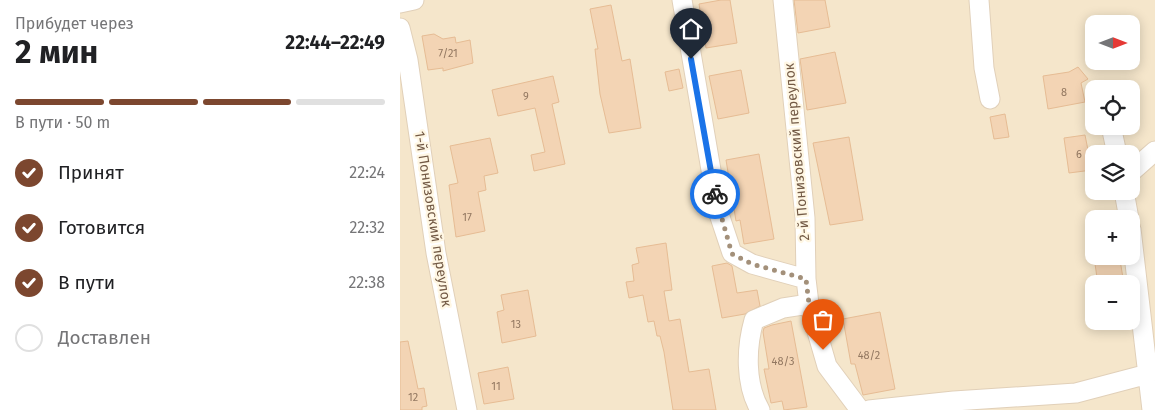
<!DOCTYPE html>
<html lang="ru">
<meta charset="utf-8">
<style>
body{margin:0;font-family:"Fira Sans",sans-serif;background:#f2f2f2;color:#202124;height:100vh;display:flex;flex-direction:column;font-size:19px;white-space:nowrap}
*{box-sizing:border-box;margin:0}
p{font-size:16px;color:#757577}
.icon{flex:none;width:28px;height:28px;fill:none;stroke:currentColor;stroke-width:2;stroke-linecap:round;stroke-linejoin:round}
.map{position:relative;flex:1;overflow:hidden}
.drawer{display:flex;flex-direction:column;background:#fff;width:400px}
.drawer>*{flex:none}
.needle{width:32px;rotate:90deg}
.buttons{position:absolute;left:685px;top:15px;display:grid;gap:10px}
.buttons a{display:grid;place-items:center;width:55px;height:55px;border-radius:10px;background:#fff;box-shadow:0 2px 12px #0003;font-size:25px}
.pin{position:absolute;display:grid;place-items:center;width:42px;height:42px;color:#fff;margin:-51px -21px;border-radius:50% 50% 50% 0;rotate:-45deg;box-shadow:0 0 5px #0007}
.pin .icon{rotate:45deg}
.courier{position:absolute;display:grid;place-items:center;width:50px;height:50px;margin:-25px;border:4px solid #1a73e8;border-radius:50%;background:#fff;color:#222;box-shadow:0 1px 6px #0007}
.overview em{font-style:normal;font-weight:700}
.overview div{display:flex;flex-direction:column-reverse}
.overview{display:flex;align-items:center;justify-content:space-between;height:85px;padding:0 15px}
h1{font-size:32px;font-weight:700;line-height:38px}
.bar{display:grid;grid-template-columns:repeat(4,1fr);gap:8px 5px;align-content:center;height:60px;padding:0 15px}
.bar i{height:6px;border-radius:4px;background:#e0e0e0}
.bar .on{background:#7c472f}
.bar p{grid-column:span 4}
ol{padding:0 15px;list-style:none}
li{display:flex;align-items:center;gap:15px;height:55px}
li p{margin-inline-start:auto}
li .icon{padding:5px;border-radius:50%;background:#7c472f;color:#fff;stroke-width:4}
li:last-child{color:#757577}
li i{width:28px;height:28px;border:2px solid #e0e0e0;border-radius:50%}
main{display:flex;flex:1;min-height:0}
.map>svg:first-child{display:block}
</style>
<main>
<section class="drawer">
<div class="overview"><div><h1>2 мин</h1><p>Прибудет через</p></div><em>22:44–22:49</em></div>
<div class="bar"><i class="on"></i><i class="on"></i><i class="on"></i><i></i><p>В пути · 50 m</p></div>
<ol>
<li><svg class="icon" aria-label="check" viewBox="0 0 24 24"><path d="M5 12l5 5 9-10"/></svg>Принят<p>22:24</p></li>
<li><svg class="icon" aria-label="check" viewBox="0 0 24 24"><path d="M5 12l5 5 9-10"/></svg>Готовится<p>22:32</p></li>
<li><svg class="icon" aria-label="check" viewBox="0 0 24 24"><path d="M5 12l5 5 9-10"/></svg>В пути<p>22:38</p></li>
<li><i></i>Доставлен</li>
</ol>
</section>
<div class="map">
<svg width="755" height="410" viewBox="0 0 755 410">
<rect width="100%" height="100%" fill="#fdf4dd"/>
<path fill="#f5e6cb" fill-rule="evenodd" d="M0,0H755V410H0ZM694,24H731V61H694ZM694,89H731V126H694ZM694,154H731V191H694ZM694,219H731V256H694ZM694,284H731V321H694Z"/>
<path fill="#f3d4b4" stroke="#e6bc94" d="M321,0H330L337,43L306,48L299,4Z
M394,0H425L430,27L398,33Z
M211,5L222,61L230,59L241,128L209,133L200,94L195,49H198L190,9Z
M34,34L43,39L55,37L56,43L70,40L73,63L43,71V68L28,70L22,36Z
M435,52L446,103L407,110L400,59Z
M678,67L688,79L681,83L685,102L648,109L643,76L669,72Z
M279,69L283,88L269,91L265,72Z
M341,70L349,113L318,119L309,76Z
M153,76L159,102L152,104L165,164L134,171L131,155L145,152L135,108L98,116L92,90Z
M605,114L609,137L594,139L590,117Z
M685,135L692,170L669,173L664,138Z
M449,137L463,220L430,225L413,143Z
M90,138L98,173L84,176L86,190L78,192L85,231L56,237L49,185L58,183L50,146Z
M359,154L374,239L344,244L340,220L336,221L326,160Z
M266,243L272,290L264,291L269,321L280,319L289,372L309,369L316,410H273L264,352L260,336H257L254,321L248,322L243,295L229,298L226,282L234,281L232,265L239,263L236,248Z
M720,260L724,284H698L695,264Z
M327,263L332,266L337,293L357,290L360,306L345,314L322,318L312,266Z
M128,290L136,336L102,343L97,312L104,310L101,295Z
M480,312L495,389L463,395L455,364H451L443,319Z
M391,321L407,407L384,410L382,401L371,403L364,369H369L363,332L364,328L372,325Z
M8,341L18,389L24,388L27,406L22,407V410H0V342Z
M108,367L114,399L84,404L78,373Z"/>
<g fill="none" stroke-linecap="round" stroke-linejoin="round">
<defs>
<path id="minor" d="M282,0L318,211L332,253L352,264L406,279
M383,0L405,218L406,279L409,304L427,366L460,410
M579,0L584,68L590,99
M0,3L14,0
M0,28L8,60L36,253L67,410
M711,126L717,154
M731,172L755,151
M724,191L729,219
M731,229L752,410
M360,410C345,384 346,348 354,320L383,308L409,304
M469,410L554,401L676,393L748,374"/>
</defs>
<use href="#minor" stroke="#e1d0b9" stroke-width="21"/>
<use href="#minor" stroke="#fff" stroke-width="19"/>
</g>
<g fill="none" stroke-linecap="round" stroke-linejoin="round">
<path stroke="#a3907a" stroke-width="5" stroke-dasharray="0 9" d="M315,194L332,254L352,264L406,279L409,304L423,350"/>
<path stroke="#1a73e8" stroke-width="6" d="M291,59L315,194"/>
</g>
<g text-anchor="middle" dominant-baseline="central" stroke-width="4.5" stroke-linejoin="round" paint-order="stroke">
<g font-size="11" fill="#937861">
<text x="48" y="53">7/21</text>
<text x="664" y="92">8</text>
<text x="126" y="96">9</text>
<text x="679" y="154">6</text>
<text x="67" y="217">17</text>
<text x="116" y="324">13</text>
<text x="469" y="355">48/2</text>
<text x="383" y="361">48/3</text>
<text x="96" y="386">11</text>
<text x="13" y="397">12</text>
</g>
<g font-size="14" fill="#735a45" stroke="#fff7e4">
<text transform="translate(397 152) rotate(-95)">2-й Понизовский переулок</text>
<text transform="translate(33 219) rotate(81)">1-й Понизовский переулок</text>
</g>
</g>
</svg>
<div class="buttons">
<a><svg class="needle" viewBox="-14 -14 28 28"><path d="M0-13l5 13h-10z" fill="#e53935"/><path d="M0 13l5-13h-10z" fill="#757577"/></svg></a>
<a><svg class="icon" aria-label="locate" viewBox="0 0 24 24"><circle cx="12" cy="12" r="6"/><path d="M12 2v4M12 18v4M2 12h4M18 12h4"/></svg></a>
<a><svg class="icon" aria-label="layers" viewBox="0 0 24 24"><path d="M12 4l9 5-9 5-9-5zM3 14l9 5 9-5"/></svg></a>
<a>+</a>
<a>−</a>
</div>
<div class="pin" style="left:423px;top:350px;background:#ea580c"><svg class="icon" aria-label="bag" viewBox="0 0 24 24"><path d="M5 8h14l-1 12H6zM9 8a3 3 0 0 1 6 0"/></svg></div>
<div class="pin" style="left:291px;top:59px;background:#1f2937"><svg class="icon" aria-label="home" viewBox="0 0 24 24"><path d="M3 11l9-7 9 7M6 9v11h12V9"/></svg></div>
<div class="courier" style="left:315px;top:194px"><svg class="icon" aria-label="bike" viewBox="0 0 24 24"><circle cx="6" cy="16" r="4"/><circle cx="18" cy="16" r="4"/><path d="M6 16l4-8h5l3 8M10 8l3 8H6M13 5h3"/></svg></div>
</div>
</main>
